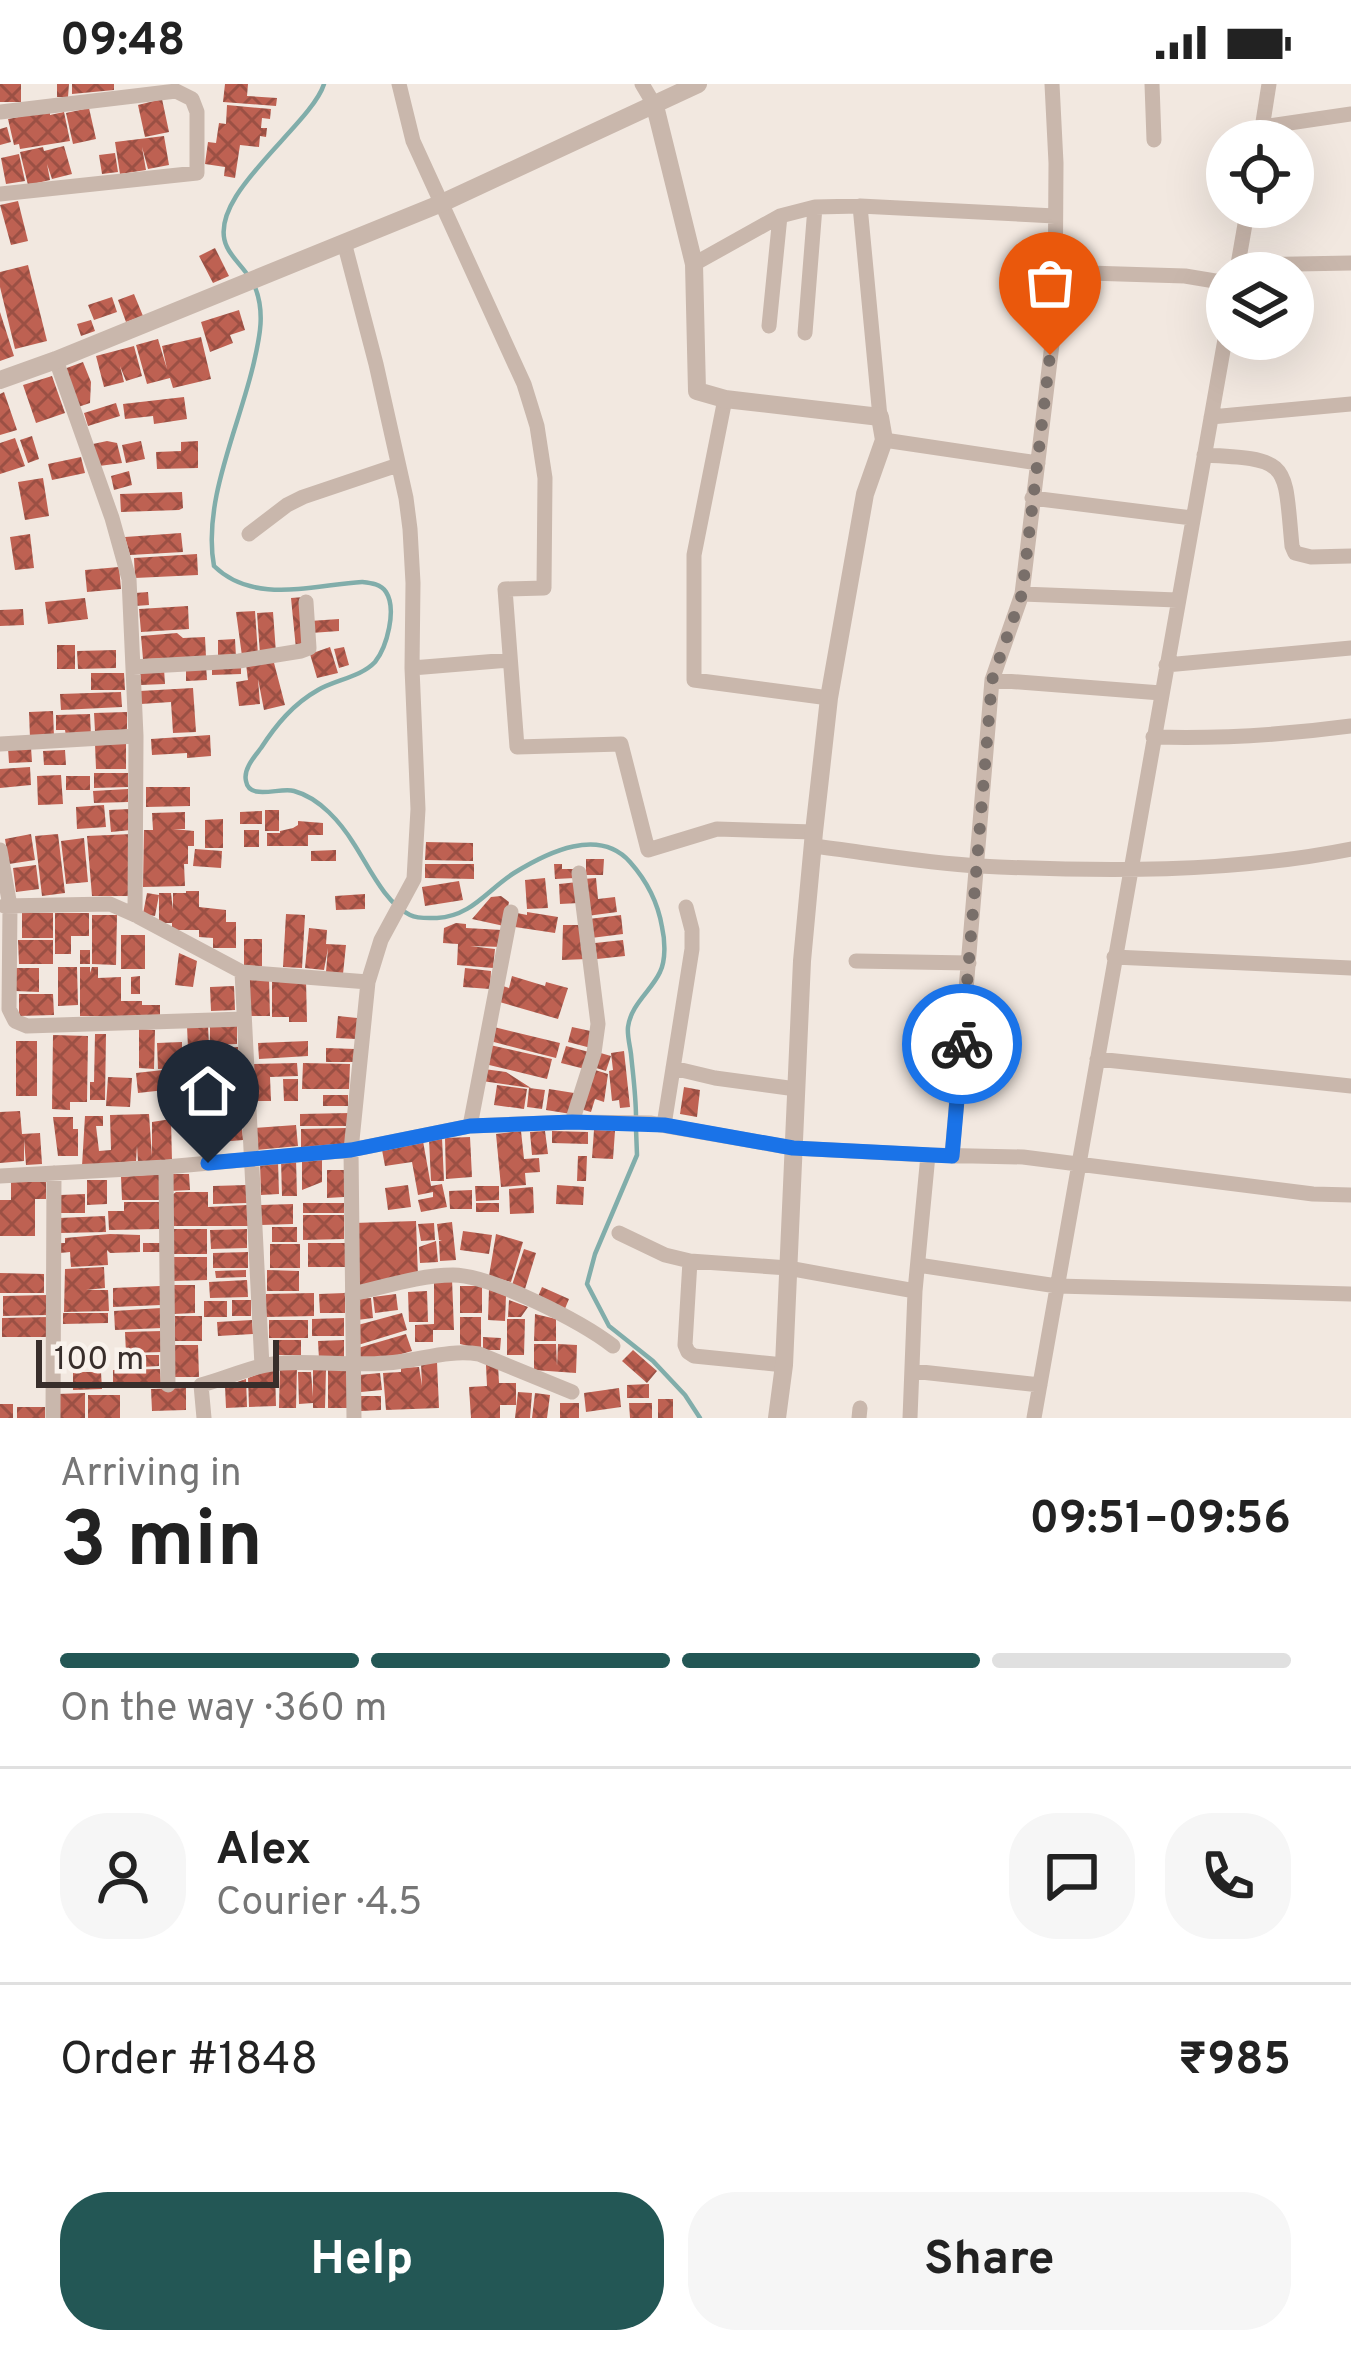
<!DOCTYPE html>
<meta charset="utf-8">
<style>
body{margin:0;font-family:Overpass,sans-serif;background:#f6f6f6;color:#222;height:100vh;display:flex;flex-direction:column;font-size:45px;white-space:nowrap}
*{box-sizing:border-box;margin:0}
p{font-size:39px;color:#767676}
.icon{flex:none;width:66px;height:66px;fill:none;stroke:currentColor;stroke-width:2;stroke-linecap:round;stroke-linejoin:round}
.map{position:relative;height:1334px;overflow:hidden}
.details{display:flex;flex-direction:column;background:#fff;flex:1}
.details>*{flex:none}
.controls{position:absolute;left:1206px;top:36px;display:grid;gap:24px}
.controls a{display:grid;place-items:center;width:108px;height:108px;border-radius:50%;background:#fff;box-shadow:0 12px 48px #0002;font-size:60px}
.scale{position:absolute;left:36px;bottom:30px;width:243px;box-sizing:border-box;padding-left:12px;border:6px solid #382e2b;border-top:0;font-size:33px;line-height:42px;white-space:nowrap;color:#382e2b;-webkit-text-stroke:9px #f9f2ec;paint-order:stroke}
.pin{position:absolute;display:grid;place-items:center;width:102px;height:102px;color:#fff;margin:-123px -51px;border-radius:50% 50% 50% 0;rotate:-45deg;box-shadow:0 0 12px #0007}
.pin .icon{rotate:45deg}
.courier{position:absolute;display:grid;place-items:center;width:120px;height:120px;margin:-60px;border:9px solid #1a73e8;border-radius:50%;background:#fff;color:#222;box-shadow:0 3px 15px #0007}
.head em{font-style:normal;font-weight:700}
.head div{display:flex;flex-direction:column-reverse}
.head{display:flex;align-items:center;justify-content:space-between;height:204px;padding:0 60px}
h1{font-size:78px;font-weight:700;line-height:90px}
.bar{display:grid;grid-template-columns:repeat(4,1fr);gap:18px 12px;align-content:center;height:144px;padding:0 60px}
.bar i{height:15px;border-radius:9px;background:#e0e0e0}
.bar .selected{background:#235755}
.bar p{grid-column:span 4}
.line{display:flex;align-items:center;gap:30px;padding:0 60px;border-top:3px solid #e0e0e0}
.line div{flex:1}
.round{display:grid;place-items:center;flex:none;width:126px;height:126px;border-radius:48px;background:#f6f6f6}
.action{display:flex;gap:24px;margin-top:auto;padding:24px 60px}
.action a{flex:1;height:138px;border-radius:48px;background:#235755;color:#fff;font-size:48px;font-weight:700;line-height:138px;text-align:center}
.action a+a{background:#f6f6f6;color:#222}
.status{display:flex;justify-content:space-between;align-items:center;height:84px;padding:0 60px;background:#fff;direction:ltr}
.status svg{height:33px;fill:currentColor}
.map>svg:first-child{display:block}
</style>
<div class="status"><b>09:48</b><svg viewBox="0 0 49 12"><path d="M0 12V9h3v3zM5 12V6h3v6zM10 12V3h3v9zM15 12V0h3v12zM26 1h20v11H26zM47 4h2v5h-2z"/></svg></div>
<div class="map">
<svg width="1351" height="1334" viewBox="0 0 1351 1334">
<defs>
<pattern id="building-cross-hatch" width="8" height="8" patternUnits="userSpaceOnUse" patternTransform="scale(3)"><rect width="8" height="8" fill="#be6152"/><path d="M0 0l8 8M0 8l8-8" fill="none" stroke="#9b5044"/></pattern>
</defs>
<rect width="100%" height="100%" fill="#f2e8e0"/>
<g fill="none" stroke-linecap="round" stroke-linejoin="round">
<path stroke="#81adaa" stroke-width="4.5" d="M249,193C243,183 232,174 227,163C203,114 311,42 324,0
M255,203C265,228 260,252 254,278C240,341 202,417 214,482C254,521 313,501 362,498C371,499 381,500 386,508C397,525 387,563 375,578C361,593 335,596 318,606C293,620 276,641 261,664C255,672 243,685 246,697C249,717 280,703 294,707C320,714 341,739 354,760C369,783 385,819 410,831C418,835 428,834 437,834C472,832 487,806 514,789C548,768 599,743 630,778C646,796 658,819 662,843C665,856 666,876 660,888C652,906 631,920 628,943C627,951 630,962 631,970C633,991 636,1012 636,1034
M636,1045L637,1071L595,1170L587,1200L609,1242L653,1277L685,1311L700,1334"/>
</g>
<path fill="url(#building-cross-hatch)" d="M0,0H21V18H0Z
M57,0H69L68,13H57Z
M72,0H114V6L72,10Z
M225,0H248L247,12L277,14L276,22L223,18Z
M162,15L169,48L145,53L138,21Z
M227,21L271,25L270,35L262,34L261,44H267L266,53L260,52L259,63L240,61L235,94L224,92L225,83L205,80L208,58L216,59L219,39L226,40Z
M89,24L96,55L73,60L66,29Z
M50,27V31L64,28L70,57L20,65L19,60L14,61L8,35Z
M7,43L11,58L0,61V45Z
M164,52L169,81L148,85L142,63L146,86L120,90L115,58Z
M64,62L72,90L52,95L47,80L50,96L28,101L20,68L43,63L44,67Z
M115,69L118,88L102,90L99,71Z
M19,70L25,97L6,100L1,74Z
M18,117L28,157L11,161L0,121Z
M215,164L229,192L213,199L199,172Z
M28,181L47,257L15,265L0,203V188Z
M134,210L143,232L126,238L118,216Z
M112,213L117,228L94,236L88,221Z
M239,226L245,246L230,251L233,259L210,268L201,238Z
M0,228L14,272L0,277Z
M91,236L95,247L81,252L77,240Z
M201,253L211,295L173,304L170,294L147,300L136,261L158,255L167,285L162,262Z
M134,262L142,292L126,297L120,282L124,298L104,303L96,272Z
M83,278L91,298L90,319L78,323L64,285Z
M52,292L65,329L36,339L23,301Z
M4,308L17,346L0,351V310Z
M184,313L187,335L154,340L153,332L125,335L123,320Z
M116,319L120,332L88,342L84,329Z
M32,352L39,375L28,379L20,356Z
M15,354L25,382L0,390V359Z
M107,357L117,359L122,379L99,382L93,360Z
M141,357L145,375L126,379L122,361Z
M198,357V384L157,385L156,368L181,367V358Z
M81,373L85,389L52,396L48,380Z
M129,387L132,401L114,406L111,392Z
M43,394L49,432L25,436L18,398Z
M182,408L183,424L179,426L121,428L120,410Z
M181,449L183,468L130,471L125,453Z
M30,450L34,484L15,486L10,453Z
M197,470L198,491L135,494L134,474Z
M119,483L121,505L87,508L85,486Z
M148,508L149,521L135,522V509Z
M304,513L305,565H296L291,514Z
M85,514L88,535L48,540L45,518Z
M188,522L189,545L141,548L139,525Z
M23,525L24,541L0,542V526Z
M255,527L258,571L242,572L236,528Z
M273,528L276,569L260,570L257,529Z
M339,535V547L311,549L310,537Z
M177,549L183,554L205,553L206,573L143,575L141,552Z
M235,555L236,573L218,574V556Z
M57,561H75V585H57Z
M330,563L338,589L317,594L310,570Z
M344,563L349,581L339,584L334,565Z
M116,566V584L78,585L77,567Z
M273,575L285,621L264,626L258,595L260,620L239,622L236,598L248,596L246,580Z
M241,580V590L212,591V582Z
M206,581L207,596L186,597V582Z
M164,585L165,600L141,601L140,587Z
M91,589H124L125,606H91Z
M193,604L196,648L173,649L171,618L141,620L140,607Z
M121,608L122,623L61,626L60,610Z
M53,627L54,653L30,654L29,628Z
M127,628V646L95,647L94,629Z
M90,630L91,652H66L65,646H56V631Z
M210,651L211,672L187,674V669L152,671L151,655Z
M95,660H126V685H96Z
M31,663L32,678L9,679L8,664Z
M65,666L66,681H44L43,667Z
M30,683L31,701L0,704V685Z
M94,689H128V703L94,704Z
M61,691L63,720L38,721L37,692Z
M66,692H90V706H66Z
M146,703H190V722L146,723Z
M128,705V718L94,719L93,707Z
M104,721L106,743L77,745L76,723Z
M130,725L131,746L111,748L109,726Z
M265,726H279V747H265Z
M262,727V740H240V728Z
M185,728V745H173L194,747V762H188V780H184L185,802L143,803L144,746H153L152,729Z
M223,735V764H205V736Z
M298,737L323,739V751H308V762H267V749H280V747L293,744L298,741Z
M244,746H259V763H244Z
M31,750L35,776L9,780L5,755Z
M58,750L65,809L42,812L35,752Z
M132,750L128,812H92L87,752Z
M84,754L88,798L66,800L61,757Z
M426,758L473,759V777L425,776Z
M195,765L222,767L221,784L193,782Z
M336,766V777H311V767Z
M586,775H604L603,791H586Z
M425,780H474V795L425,794Z
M554,780H562V785H575V794L555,795Z
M36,781L39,805L16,808L13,784Z
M545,794L548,824L527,825L525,796Z
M596,794L598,815L615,813L617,828L587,832L583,795Z
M459,797L463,816L425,822L422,803Z
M578,798L579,819L560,820L559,800Z
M186,807H199V823L226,826V838H236V864H213V854L199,853V846H172V839H159V809H171L173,826V809H186Z
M147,809L159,811L155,832L143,830Z
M365,810V825L336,826L335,812Z
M501,812L509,818L504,842L472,835L491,813Z
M527,828L558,833L555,849L515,843L517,829L527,831Z
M22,829H53V854H22Z
M55,829H89V852H71V870H55Z
M286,830L305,831L302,884L283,883Z
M92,831H117L116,881L92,880Z
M621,831L623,850L591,854L589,835Z
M456,839L466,840V844L502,846V863L470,862L495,865L493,884L457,881L458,860L443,859L444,844Z
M563,841H583L587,875L562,876Z
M309,844L327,846L326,860L346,861L343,890L326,888L328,864L324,886L305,884Z
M121,851H145V885H121Z
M244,855H262V882H244Z
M18,856H53V880H19Z
M623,856L625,872L597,875L595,859Z
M80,866H90V880H80Z
M179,869L197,877L193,903L175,901Z
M58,883H77L78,921L58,922Z
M80,883H90V889L92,883H98V894L121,893V917H142V921H160V932H80Z
M16,884H39V908L15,907Z
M465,884L491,887L490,905L463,903Z
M140,892V910H131V893Z
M512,892L545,902L546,898L568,904L558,935L496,917L500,901L509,904Z
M269,894L270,932H250L249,895Z
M272,896H306L307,938H289V933H272Z
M234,902L235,926L211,927L210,903Z
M19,910H53L54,931L19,932Z
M338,932L357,934L356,955L336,954Z
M237,940V960L210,961V941Z
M208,941L209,964H188L187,942Z
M494,943L560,959L556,974L490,957Z
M572,943L595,948L591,964L568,958Z
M139,945L155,946L154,985L139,984Z
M95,950H106L105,1016H90V998H94Z
M53,951L88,952L87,1018H70V1026L52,1025Z
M16,957H37V1012H16Z
M308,957V972L259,975L258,959Z
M182,958V980H199V1008H184V984L158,985L157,959Z
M490,961L552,975L547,995L485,980Z
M566,962L589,968L585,985L561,979Z
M238,963L240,991L210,993L207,965Z
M326,964L355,965L354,978H326Z
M624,967L630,1023L620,1024L619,1016L612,1017L609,987L613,986L611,969Z
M597,968L611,972L606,987L593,983Z
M297,979L298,992L270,993L271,1017H253L252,980Z
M303,979L350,980L349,1005H302Z
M172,985L174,1005L138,1009L136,989Z
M484,985L506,988L531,1004L482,997Z
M592,985L608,990L604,1018L595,1015L591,1028L580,1025Z
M108,993L132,994L130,1023L106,1022Z
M239,994L240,1014L209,1015L208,995Z
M283,995H298V1017H284Z
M497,1001L527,1005L524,1025L494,1021Z
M684,1003L700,1006L697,1033L680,1030Z
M529,1004L545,1006L542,1025L527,1023Z
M549,1005L574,1009L571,1030L546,1026Z
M323,1011H348V1022H323Z
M240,1021L243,1056L208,1059L205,1023Z
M20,1027L22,1050L40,1049L42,1080L26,1081L24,1055V1077L0,1079V1028Z
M350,1029V1042H300V1030Z
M149,1030L152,1073V1038L171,1035L172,1078H138L137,1062L136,1077L82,1082L85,1032H103V1042H96L99,1067L111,1066L110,1031Z
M53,1033H73V1045H78V1072H58Z
M296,1041L298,1062L256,1066L254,1044Z
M346,1044V1062L301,1063V1045Z
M594,1046L615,1047L613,1075L592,1074Z
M521,1047L524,1075L539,1074L540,1088L525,1089L526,1101L501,1103L496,1050Z
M545,1047L548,1070L532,1071L530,1048Z
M552,1047L588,1048V1060L552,1059Z
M470,1053L472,1093L446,1095L445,1054Z
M442,1054L444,1097H431L429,1055Z
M423,1057L431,1102L442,1100L447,1123L421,1128L418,1116L433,1113V1108L418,1111L412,1078L385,1082L382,1066Z
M322,1072V1098L302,1106V1076Z
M578,1072H587L586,1097H577Z
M296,1075L297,1112H282L281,1076Z
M278,1077L279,1110L261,1111L260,1078Z
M327,1086H344V1113L327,1114Z
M160,1090V1116H122L121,1093Z
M169,1090H189L190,1106L169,1107Z
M11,1095H46V1115H35V1152H0V1116H11Z
M87,1096H107V1120L87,1121Z
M247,1101V1119L213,1120V1102Z
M408,1101L411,1123L388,1126L385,1104Z
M557,1101L584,1103L583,1121L556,1120Z
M475,1102H499V1116L476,1117Z
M533,1103L534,1129L510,1130L509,1105Z
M472,1106V1125H450L449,1107Z
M176,1108H208V1123L247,1121L248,1142H172L171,1112Z
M85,1110V1129H61L60,1111Z
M124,1118H159V1145L109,1146L108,1127H124Z
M303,1119H344V1129H303Z
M476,1119H499V1128H476Z
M293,1120V1140L261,1141V1121Z
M303,1131H344V1155L303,1156Z
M105,1132L106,1148L60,1149L59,1134Z
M416,1137L418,1193L355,1203L354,1139Z
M452,1138L456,1176L440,1177L439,1157L442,1156H439L437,1140Z
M434,1139L435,1156L421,1157L418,1140Z
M272,1143H297V1158H272Z
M172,1145H207V1170H173Z
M247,1145V1164L211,1165L210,1146Z
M463,1147L492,1151L489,1170L460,1166Z
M110,1150L140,1151V1168L110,1169L107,1166L108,1181L71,1183L70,1168L60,1169L59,1159H65V1154Z
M496,1150L523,1158L511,1198L489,1192Z
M436,1157L438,1178L420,1179L419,1163Z
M143,1159H161V1168H143Z
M308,1159H346V1183H308Z
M270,1160H300V1184H270Z
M524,1165L536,1169L525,1205L512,1201Z
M248,1168V1184H213V1169Z
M173,1173H207V1196L173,1197Z
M104,1183L105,1204L86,1206H108L109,1227L64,1228L65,1185Z
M246,1186V1193L216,1194L215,1187Z
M267,1186L299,1187V1207H267Z
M0,1189L44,1190V1209H0Z
M452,1195L454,1246H433V1258H415V1241L434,1240V1199Z
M247,1196L248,1213L210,1214L209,1198Z
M172,1201H195V1229L173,1230Z
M160,1202L161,1221L113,1223V1204Z
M460,1202H482V1229H460Z
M542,1203L569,1215L564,1227L537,1215Z
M489,1205L506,1212L505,1237L488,1236Z
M427,1207L428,1238H409L408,1208Z
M314,1209V1232L266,1233V1210Z
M345,1209V1229H320L319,1210Z
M396,1210L398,1226L375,1229L373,1213Z
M48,1211V1231L3,1232V1212Z
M371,1214L373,1234L357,1236L355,1215Z
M232,1216H251V1232H232Z
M509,1216L528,1223L521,1233H508Z
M204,1217H227V1233H204Z
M161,1224L162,1244L115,1246L114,1227Z
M63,1229H108V1239L63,1240Z
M402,1229L407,1246L358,1261V1241Z
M535,1230L556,1235V1257H534Z
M175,1232H202V1257H175Z
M49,1233V1253H2V1234Z
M460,1233H481V1265L460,1260Z
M344,1234V1252H312V1235Z
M507,1235H525L524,1271H507Z
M252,1236L253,1250L218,1252L217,1238Z
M269,1236H308V1254H269Z
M162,1247L163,1268L126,1269L125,1248Z
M406,1250L412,1267L377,1277L361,1276L358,1264Z
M483,1253L501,1254L500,1266H483Z
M277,1256H301V1271H277Z
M344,1256V1275H319L318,1257Z
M534,1260H556L557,1282L558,1260L577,1261L576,1289L534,1286Z
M172,1261H198L199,1293H172Z
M633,1266L657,1287L647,1299L622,1277Z
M141,1271H159V1282L141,1283Z
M437,1278L439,1324L386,1326L383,1289L401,1288V1284L419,1283L422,1302L421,1279Z
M486,1281H498L499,1299H516V1321H500V1334H471L469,1303L487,1302Z
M280,1282H297L296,1324H279Z
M275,1284L276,1322L249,1323L248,1294Z
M160,1285L161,1302L113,1303V1286Z
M313,1285H326L325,1324H313V1319L299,1320L298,1288H311L313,1313Z
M328,1285H347V1324H328Z
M73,1288H101L102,1305L73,1306Z
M380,1289L382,1306L361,1308L359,1291Z
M246,1295L247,1323L226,1324L225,1302Z
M649,1300V1314H627V1301Z
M186,1304V1326L152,1327L151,1305Z
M619,1304L621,1323L586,1328L584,1309Z
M518,1308L532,1309L530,1334H515Z
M85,1309V1334H58L57,1310Z
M535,1309L550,1311L547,1334H532Z
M88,1311H120V1334H88Z
M361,1312H381V1326L361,1327Z
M658,1315H673V1334H658Z
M560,1319H579V1334H560Z
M629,1319H652V1334H630Z
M0,1320H13V1334H0Z
M17,1323H45V1334H17Z"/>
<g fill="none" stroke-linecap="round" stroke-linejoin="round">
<path stroke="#c9b7ac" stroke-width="15" d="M399,0L413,57L524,300L537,342L545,394L544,504L505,505L517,663L621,660L648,766L717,745L814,748
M642,0L655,22
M1152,0L1154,56
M0,28L176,7L192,15L197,28V89L0,110
M1262,43L1351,30
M1260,57L1269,0
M860,122L880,333
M344,158L376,280L406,414L410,445L413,499L412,584L418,725L414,795L381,856L368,898L351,1066L354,1334
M694,180L780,132L815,123L860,122L1055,132
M1238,181L1351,179
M1237,186L1248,123
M1056,188L1185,192L1227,199
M769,242L780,132
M805,249L815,123
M56,276L112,434L129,495L136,652L135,831
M725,315L694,471V596L829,614
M1211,333L1351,320
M884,356L1038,379
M1204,371C1292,375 1284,379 1292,462L1295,469L1311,473L1351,472
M1032,414L1192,434
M249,450L287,421L303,413L398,381
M1022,510L1177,516
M1166,581L1351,564
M133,583L239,577L301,567L309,564L306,518
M412,584L510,576
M992,596L1161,609
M1153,653C1220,655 1284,651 1351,642
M0,660L136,652
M814,762C869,769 925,779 980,782C1102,788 1231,789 1351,765
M0,766L10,822L9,925L15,937L27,942L244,935
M4,822L110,820L135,831L242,888L368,898
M1114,873L1351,884
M856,877L969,879
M242,888L262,1282
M1097,975L1351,1002
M673,984L715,994L796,1005
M572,1038L594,969L598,940L579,789
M664,1041L692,865V846L686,823
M470,1042L511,828
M952,1072L992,596L1022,510L1055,235L1056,79L1052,0
M166,1083L351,1066L470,1042L572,1038L650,1039L793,1064L928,1071L1023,1073L1313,1110L1351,1111
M0,1092L166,1083L168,1301
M619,1149L665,1171L690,1177L788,1184L915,1207
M690,1177L685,1261L688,1268L694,1272L784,1281
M918,1181L1057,1202L1351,1210
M352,1210C384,1203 419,1191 453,1191C491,1191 582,1238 613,1262
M912,1287L1040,1301
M53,1334L54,1089
M204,1334L201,1301C228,1294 255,1280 283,1279C317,1277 352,1282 386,1279C419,1277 447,1265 479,1270L572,1308
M859,1334L860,1324
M910,1334L915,1207L928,1071
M1034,1334L1227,244"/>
<path stroke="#c9b7ac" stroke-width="18" d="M655,22L694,180L697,307L725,315L880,333L884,356L865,410L829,614L814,748L802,877L784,1281L777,1334
M0,296L56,276L442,119L698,0"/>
</g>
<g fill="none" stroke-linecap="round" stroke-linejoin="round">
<path stroke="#796f6a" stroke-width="12" stroke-dasharray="0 21.6" d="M962,960L992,596L1022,510L1050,271"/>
<path stroke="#1a73e8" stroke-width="15" d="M208,1079L351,1066L470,1042L572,1038L664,1041L793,1064L952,1072L962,960"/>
</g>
</svg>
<div class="controls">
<a><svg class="icon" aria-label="locate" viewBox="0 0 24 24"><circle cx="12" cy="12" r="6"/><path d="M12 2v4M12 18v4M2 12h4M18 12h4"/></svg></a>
<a><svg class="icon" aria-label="layers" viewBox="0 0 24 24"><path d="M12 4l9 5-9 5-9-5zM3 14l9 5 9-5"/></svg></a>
</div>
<div class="scale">100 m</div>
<div class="pin" style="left:1050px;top:271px;background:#ea580c"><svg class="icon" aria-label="bag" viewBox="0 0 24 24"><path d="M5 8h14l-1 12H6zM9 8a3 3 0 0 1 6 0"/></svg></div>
<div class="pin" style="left:208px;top:1079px;background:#1f2937"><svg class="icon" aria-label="home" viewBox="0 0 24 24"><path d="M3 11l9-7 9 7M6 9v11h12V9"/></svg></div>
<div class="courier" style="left:962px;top:960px"><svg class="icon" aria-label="bike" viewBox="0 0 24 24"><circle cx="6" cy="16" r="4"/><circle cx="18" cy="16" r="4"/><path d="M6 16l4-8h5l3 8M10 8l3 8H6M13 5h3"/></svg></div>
</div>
<section class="details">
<div class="head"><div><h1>3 min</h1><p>Arriving in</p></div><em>09:51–09:56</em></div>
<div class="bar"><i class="selected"></i><i class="selected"></i><i class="selected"></i><i></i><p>On the way · 360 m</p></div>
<div class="line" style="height:216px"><a class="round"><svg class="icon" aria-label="person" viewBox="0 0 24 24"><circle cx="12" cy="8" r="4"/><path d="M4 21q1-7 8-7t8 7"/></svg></a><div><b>Alex</b><p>Courier · 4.5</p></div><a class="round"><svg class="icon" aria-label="chat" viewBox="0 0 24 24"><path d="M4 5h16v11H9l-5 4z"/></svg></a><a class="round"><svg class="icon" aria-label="phone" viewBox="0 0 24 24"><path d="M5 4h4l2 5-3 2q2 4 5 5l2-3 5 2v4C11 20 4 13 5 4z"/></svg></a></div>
<div class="line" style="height:156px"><div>Order #1848</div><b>₹985</b></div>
<div class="action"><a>Help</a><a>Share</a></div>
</section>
